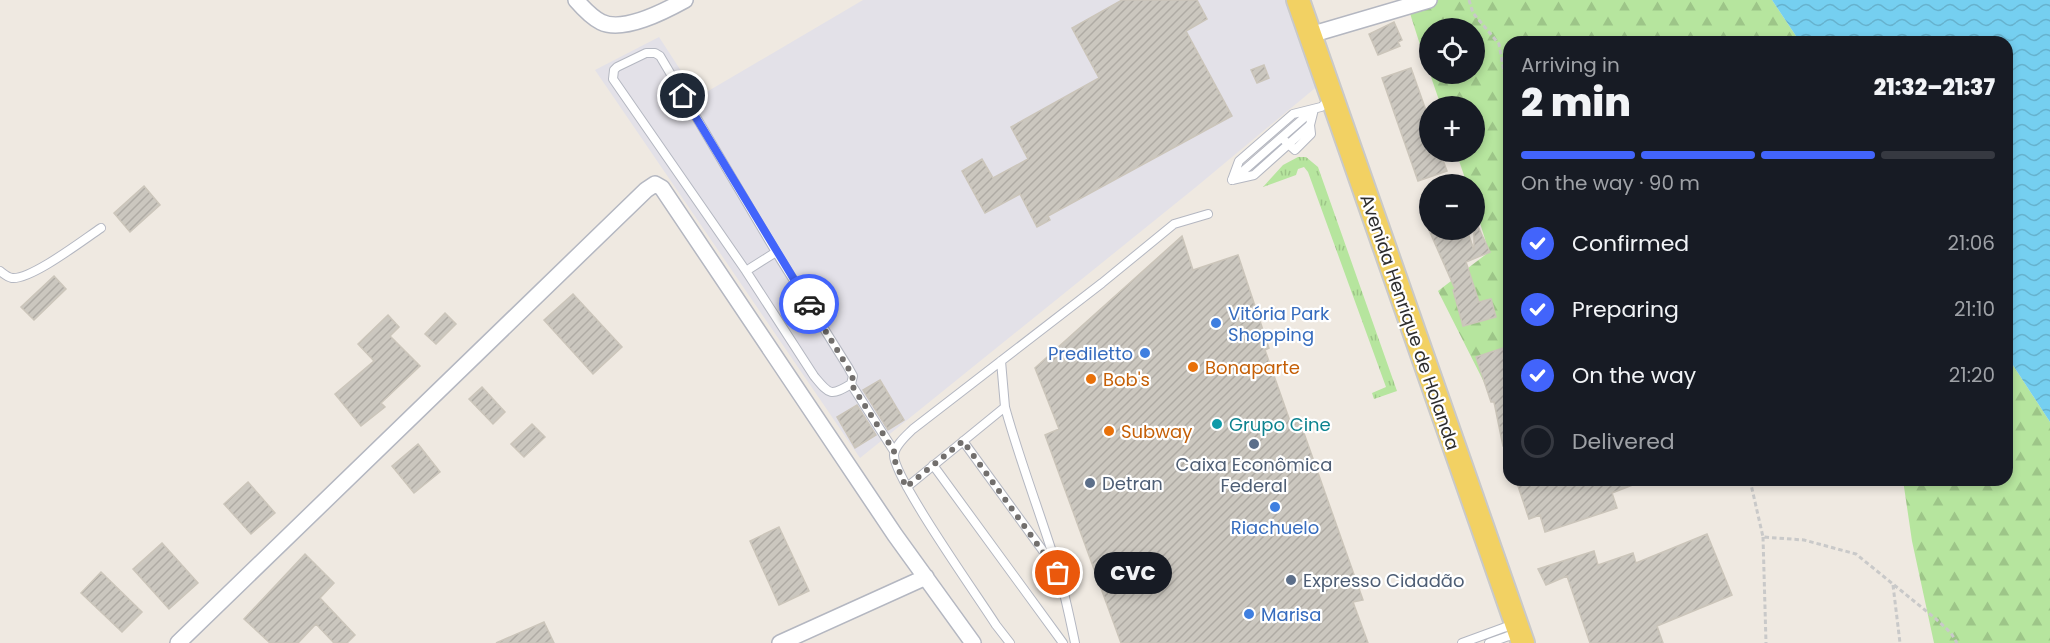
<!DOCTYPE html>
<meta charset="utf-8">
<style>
body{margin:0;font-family:Poppins,sans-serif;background:#20242c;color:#f1f3f6;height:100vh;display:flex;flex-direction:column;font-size:22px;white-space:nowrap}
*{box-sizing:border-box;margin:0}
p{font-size:20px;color:#9ea1a6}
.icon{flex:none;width:33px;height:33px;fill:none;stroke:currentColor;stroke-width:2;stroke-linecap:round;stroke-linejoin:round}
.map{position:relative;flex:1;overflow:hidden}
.side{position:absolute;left:1503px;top:36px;width:510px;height:450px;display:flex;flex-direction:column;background:#171b24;border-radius:18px;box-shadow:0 3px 9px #0003}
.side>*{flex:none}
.controls{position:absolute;left:1419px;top:18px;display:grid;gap:12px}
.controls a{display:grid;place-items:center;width:66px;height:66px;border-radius:50%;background:#171b24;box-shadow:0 3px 9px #0003;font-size:30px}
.pin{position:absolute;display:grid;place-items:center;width:51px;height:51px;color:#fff;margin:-26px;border:3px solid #fff;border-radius:50%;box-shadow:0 2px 6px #0007}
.courier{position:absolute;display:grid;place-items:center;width:60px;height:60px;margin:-30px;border:4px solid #4264fb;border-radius:50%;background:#fff;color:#222;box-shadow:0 2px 8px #0007}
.bubble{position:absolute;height:42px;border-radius:21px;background:#171b24;box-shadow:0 3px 9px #0003;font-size:20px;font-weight:800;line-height:42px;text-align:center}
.head em{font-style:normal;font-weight:800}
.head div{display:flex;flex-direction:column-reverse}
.head{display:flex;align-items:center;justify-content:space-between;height:102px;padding:0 18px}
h1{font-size:39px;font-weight:800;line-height:45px}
.bar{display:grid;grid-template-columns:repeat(4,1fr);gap:9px 6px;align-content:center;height:72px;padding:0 18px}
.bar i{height:8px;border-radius:4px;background:#363941}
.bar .current{background:#4264fb}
.bar p{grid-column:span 4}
ol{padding:0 18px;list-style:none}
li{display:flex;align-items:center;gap:18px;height:66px}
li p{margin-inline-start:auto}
li .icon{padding:6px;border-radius:50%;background:#4264fb;color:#fff;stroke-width:4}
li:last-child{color:#9ea1a6}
li i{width:33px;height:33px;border:3px solid #363941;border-radius:50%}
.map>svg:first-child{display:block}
</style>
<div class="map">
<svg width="2050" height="643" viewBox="0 0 2050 643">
<defs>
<pattern id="grass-tufts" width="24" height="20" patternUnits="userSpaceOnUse" patternTransform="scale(1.5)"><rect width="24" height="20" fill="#b6e59e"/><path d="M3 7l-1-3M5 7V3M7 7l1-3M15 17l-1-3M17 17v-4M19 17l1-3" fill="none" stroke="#9dc588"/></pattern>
<pattern id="forest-firs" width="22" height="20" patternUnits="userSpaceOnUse" patternTransform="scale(1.5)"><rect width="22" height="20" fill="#b6e59e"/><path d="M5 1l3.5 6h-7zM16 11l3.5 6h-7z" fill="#9dc588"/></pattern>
<pattern id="water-waves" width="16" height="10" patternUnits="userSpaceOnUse" patternTransform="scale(1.5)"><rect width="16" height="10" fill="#75cff0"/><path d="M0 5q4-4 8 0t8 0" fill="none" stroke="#66b2ce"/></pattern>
<pattern id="building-hatch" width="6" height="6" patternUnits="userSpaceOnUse" patternTransform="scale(1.5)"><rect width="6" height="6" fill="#cbc7bf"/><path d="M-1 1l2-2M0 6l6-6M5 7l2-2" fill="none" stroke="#afaba4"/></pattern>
</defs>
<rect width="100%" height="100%" fill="#efe9e1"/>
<path fill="#e3e1e8" d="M863,0H1288L1320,84L1196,187L860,458L595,70L659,37L698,97Z"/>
<path fill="url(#grass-tufts)" d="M1298,157H1306L1318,167L1397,391L1374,399L1372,393L1386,387L1308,172L1304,167L1298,169L1296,175L1263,187L1283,165Z"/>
<path fill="url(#forest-firs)" d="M1429,0H1772L1800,42H1509V396L1494,402L1438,291L1489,252L1475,207L1474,184H1467L1456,152H1474V106H1441L1430,74H1474V28H1430L1429,73L1408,7Z
M2007,356L2050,422V643H1934L1912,541L1903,480H2007Z"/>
<path fill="url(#water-waves)" d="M1772,0H2050V422L2007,356V42H1800Z"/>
<path fill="url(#building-hatch)" stroke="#cbc5ba" stroke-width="1.5" d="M1122,0H1197L1207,19L1186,31L1232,116L1048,216L1050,220L1037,227L1020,194L985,213L962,171L982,159L993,178L1028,159L1011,127L1099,78L1072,28Z
M1394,22L1402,40L1398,42L1400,46L1378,55L1369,34Z
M1264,65L1269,78L1257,83L1251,70Z
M1411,68L1430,122V152H1440L1447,171L1418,181L1382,78Z
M144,186L160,205L130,232L114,213Z
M1474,218L1490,252L1466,262L1479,302L1491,299L1496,317L1463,326L1453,290L1455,289L1429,230H1467L1474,250Z
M1182,236L1193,270L1238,255L1269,348L1265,350L1291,424L1300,422L1363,600L1353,602L1368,643H1121L1045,435L1059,429L1035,368Z
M54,276L66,289L34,320L21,307Z
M573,294L622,347L593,374L544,320Z
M445,313L456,324L436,344L425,334Z
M388,315L399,327L390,336L420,366L381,403L385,407L361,426L335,394L374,361L358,344Z
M1509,346V446H1503L1494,402H1491L1476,357Z
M880,380L904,420L888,430L863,390Z
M482,387L505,412L493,424L469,399Z
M857,405L876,435L855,448L837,417Z
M532,424L545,437L524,457L511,444Z
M418,444L440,472L414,493L392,466Z
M1516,480H1643V481L1612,493L1617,508L1545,532L1540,515L1529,519Z
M248,482L275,513L251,534L224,504Z
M779,527L809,591L779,605L750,541Z
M1707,534L1732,595L1657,626L1663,643H1590L1567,576L1546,585L1538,569L1594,551L1598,565L1633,553L1636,563Z
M162,543L198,583L169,609L133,569Z
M305,554L334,583L320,598L355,635L347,643H334L316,624L298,643H270L244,619Z
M101,572L142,612L122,632L81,593Z
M544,622L554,643H496Z"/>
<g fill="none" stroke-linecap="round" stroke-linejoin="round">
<defs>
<path id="service" d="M646,53H655L660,56L776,252L848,367L853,376L851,384C830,397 829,394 814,376L746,271L613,79L614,70L617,67Z
M1285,141L1295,150L1311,134L1310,125
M1234,179L1313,110
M1232,180L1239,161L1293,114L1321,107L1329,101
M1232,180L1254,175L1310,125L1314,109
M0,271C4,274 7,277 12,278C31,280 83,240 101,228
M746,271L776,252
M851,384L894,451
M1005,407C1020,462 1041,515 1058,571C1065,594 1070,619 1075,643
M963,441L1054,566
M933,465L1063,643
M907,487L1005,407L1001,361
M1010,643L996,625C979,598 893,477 894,455C895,445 906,436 913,429L1102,283L1174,224L1208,214
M1462,643L1514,624
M1489,643L1517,633"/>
<path id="minor" d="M576,0C583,8 591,17 601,22C623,33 665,11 685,0
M1310,35L1429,0
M178,643L646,190L655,184L662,188L895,535L973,643
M780,643L926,577"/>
<path id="primary" d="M1298,0L1523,643"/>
</defs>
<use href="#service" stroke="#b4b7c1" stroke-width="10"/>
<use href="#minor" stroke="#b4b7c1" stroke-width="18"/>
<use href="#primary" stroke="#c9c9c9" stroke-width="26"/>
<path stroke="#c9c9c9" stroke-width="3" stroke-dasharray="4.5 3" stroke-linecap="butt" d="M1469,0L1473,13L1499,44L1506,83L1505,140L1509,153
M1750,480L1763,537L1804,540L1856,554L1936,619L1951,633L1957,643
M1763,537L1766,643
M1893,585L1900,643"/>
<use href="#service" stroke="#fff" stroke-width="8"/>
<use href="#minor" stroke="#fff" stroke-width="15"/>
<use href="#primary" stroke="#f2d163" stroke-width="22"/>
</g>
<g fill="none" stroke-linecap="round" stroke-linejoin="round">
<path stroke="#726f6d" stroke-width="6" stroke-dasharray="0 10.8" d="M809,304L853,376L851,384L894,451V459L906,487L963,441L1058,573"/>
<path stroke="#4264fb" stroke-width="8" d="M683,96L809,304"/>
</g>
<g fill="#3f7fe0" stroke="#fff" stroke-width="2">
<circle cx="1216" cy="323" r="6"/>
<circle cx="1145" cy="353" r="6"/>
<circle cx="1275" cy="507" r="6"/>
<circle cx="1249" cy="614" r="6"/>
</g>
<g fill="#e8710a" stroke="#fff" stroke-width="2">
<circle cx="1193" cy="367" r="6"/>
<circle cx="1091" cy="379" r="6"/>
<circle cx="1109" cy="431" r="6"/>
</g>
<circle fill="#0f9aa8" stroke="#fff" stroke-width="2" cx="1217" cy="424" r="6"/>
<g fill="#5c6f8a" stroke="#fff" stroke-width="2">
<circle cx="1254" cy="444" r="6"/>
<circle cx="1090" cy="483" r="6"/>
<circle cx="1291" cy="580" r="6"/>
</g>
<g text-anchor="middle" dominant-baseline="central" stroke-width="4.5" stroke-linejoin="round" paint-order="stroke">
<g font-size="18" fill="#366cbe" stroke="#fff" text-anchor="start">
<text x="1228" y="313">Vitória Park<tspan x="1228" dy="21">Shopping</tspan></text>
<text x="1133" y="353" text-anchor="end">Prediletto</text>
<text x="1275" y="527" text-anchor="middle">Riachuelo</text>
<text x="1261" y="614">Marisa</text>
</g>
<g font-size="18" fill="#2e2e2e" stroke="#fff">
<text transform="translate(1410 322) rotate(71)">Avenida Henrique de Holanda</text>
</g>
<g font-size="18" fill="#c56008" stroke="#fff" text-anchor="start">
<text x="1205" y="367">Bonaparte</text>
<text x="1103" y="379">Bob's</text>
<text x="1121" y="431">Subway</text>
</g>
<g font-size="18" fill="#0d838f" stroke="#fff" text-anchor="start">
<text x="1229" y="424">Grupo Cine</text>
</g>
<g font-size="18" fill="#4e5e75" stroke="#fff" text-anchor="start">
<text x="1254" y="464" text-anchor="middle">Caixa Econômica<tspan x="1254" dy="21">Federal</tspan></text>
<text x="1102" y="483">Detran</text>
<text x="1303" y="580">Expresso Cidadão</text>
</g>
</g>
</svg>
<div class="controls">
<a><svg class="icon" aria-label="locate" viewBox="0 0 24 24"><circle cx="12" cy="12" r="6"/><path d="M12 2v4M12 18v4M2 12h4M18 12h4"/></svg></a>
<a>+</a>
<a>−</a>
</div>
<div class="pin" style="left:1058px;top:573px;background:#ea580c"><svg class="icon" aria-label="bag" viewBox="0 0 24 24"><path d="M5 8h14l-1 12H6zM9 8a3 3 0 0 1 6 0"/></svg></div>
<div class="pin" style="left:683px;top:96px;background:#1f2937"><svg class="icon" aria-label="home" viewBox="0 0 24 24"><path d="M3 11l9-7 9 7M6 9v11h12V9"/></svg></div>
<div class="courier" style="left:809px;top:304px"><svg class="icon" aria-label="car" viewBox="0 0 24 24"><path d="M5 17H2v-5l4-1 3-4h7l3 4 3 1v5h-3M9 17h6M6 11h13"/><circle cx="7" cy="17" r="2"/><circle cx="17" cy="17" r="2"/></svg></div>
<div class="bubble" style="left:1094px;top:552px;width:78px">CVC</div>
<section class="side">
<div class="head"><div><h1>2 min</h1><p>Arriving in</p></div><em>21:32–21:37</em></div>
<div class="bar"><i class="current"></i><i class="current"></i><i class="current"></i><i></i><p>On the way · 90 m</p></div>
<ol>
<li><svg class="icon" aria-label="check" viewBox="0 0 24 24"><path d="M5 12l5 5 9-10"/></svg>Confirmed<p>21:06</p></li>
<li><svg class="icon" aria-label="check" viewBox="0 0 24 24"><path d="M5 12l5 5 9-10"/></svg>Preparing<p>21:10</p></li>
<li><svg class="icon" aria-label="check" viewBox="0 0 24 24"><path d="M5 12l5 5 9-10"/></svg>On the way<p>21:20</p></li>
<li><i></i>Delivered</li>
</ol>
</section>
</div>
